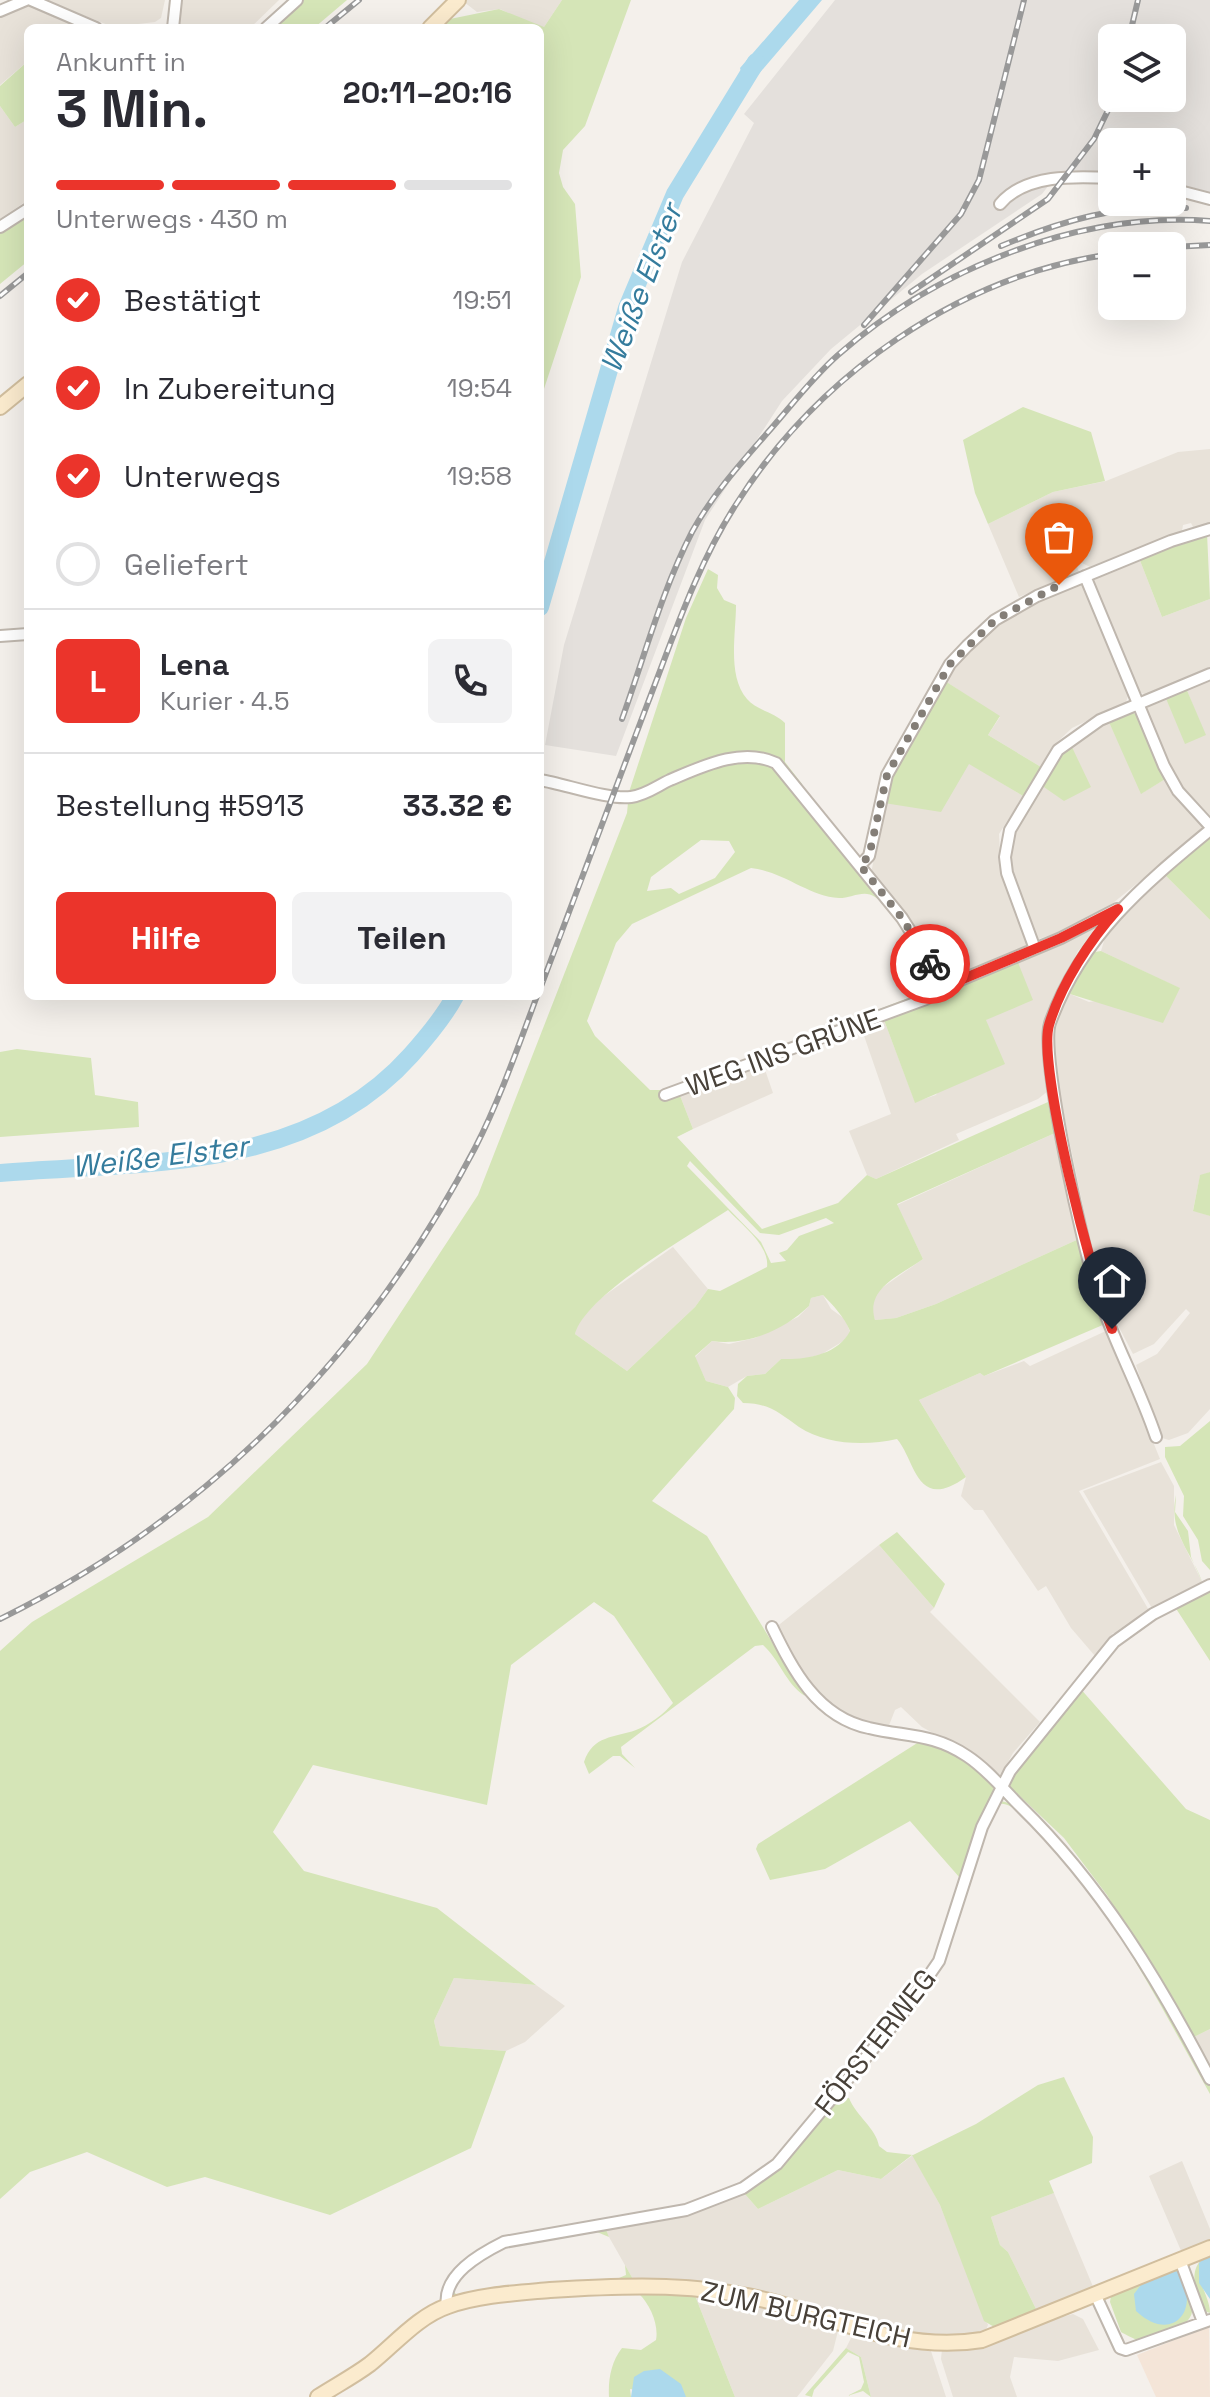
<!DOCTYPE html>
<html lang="de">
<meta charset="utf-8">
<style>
body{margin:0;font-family:"Space Grotesk",sans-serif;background:#f2f2f3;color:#2b2b33;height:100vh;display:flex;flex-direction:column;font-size:30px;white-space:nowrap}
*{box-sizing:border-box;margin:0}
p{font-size:26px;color:#7c7c81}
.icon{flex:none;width:44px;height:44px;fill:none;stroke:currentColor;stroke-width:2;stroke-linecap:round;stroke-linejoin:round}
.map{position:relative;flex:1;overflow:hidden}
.side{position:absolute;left:24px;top:24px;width:520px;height:976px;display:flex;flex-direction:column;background:#fff;border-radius:12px;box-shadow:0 8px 32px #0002}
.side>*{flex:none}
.buttons{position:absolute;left:1098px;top:24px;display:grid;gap:16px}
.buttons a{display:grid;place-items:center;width:88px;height:88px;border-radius:12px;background:#fff;box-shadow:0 8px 32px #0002;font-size:40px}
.pin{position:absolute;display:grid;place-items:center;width:68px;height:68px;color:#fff;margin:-82px -34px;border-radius:50% 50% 50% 0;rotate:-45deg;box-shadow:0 0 8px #0007}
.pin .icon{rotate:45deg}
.courier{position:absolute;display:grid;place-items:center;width:80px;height:80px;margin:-40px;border:6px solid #eb342b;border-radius:50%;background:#fff;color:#222;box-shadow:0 2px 10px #0007}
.head em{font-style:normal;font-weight:700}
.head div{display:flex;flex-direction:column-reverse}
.head{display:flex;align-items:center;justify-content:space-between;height:136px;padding:0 32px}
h1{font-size:52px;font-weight:700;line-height:60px}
.bar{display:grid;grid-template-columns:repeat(4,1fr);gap:12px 8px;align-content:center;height:96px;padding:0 32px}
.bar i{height:10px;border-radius:6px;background:#e1e1e2}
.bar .selected{background:#eb342b}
.bar p{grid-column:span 4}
.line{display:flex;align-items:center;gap:20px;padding:0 32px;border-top:2px solid #e1e1e2}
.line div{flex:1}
.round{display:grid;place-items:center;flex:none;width:84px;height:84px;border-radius:12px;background:#f2f2f3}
ol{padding:0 32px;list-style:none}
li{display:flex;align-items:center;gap:24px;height:88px}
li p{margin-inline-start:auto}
li .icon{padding:8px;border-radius:50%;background:#eb342b;color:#fff;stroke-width:4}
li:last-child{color:#7c7c81}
li i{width:44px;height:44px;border:4px solid #e1e1e2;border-radius:50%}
.action{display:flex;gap:16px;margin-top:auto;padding:16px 32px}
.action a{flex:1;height:92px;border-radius:12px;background:#eb342b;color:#fff;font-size:32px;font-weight:700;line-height:92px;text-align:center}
.action a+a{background:#f2f2f3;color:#2b2b33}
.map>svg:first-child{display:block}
</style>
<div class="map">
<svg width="1210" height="2397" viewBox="0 0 1210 2397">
<rect width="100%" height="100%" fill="#f4f0eb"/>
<path fill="#e8e2d9" d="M45,0H165L161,18L155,22L113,27Z
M181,0H279L250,28H178Z
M466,0H562L544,27H537L500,9L477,12L464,2Z
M26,4L88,28H28V61L0,85V15Z
M0,106L15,127L28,119V200L0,219Z
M1210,449V523L1193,527L1191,523L1183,525L1182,531L1090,567L1082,563L1077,567L1079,572L1019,597L988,524L1053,492L1106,481L1178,452Z
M1139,558L1162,617L1210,599V669L1147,695L1136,691L1093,583L1095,576Z
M1079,583L1084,586L1128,696L1126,702L1072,728L1053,746L1041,767L988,735L1000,717L945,681L970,647L992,627L1014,612Z
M1209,678L1210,680V819L1174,777L1145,712L1146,705L1165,696L1205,735L1186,688Z
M1108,720L1142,793L1167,778L1204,829L1113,903L1075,926L1039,939L1035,936L1009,861L1014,832L1070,743Z
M969,763L1023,796L999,834L1001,870L1028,942L1026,948L949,981L941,978L925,942L871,874L884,803Z
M1164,874L1210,920V1172L1200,1176L1193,1210L1210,1216V1409L1188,1433L1169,1440L1162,1438L1157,1429L1136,1365L1157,1354L1190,1313L1186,1309L1154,1344L1133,1354L1101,1293L1050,1048L1053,1026L1070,994L1089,1002L1179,988L1101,951L1107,931Z
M1096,922L1100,926L1078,951L1042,1024L1041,1048L1048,1091L1038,1099L956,1134L959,1140L876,1179L867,1175L849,1131L891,1114L861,1027L884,1020L915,1102L936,1095L986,1020L1017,960Z
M762,1061L773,1093L693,1129L679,1093Z
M1055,1133L1081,1238L936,1304L896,1318L875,1320L870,1307L876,1292L923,1259L897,1205Z
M673,1247L708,1289L695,1307L627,1371L575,1334L578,1321L601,1298Z
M823,1295L831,1309L845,1319L850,1332L845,1340L822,1354L800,1360L781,1359L765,1374L747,1376L728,1387L706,1381L695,1357L712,1341L729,1344L755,1338L798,1317L809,1306L811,1298Z
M1108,1330L1160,1459L1079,1491L1150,1612L1117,1634L1113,1633L1095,1656L1071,1628L1046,1586L1038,1591L983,1510H974L961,1496L966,1477L919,1400L980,1373L984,1376L1024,1361L1030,1366Z
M1161,1462L1174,1486V1525L1203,1584L1153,1610L1083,1491Z
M879,1545L934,1608L930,1612L1040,1722L1013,1753L1001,1775L975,1756L922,1727L901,1707L895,1710L888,1728L849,1719L822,1699L801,1678L775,1628Z
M454,1978L536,1985L565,2006L525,2042L506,2051L440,2046L434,2021Z
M1210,2029V2072L1192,2038Z
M913,2155L940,2205L988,2325L985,2332L969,2339L903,2332L849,2321L786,2300L785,2296L736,2286L668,2278L634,2281L605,2230L686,2213L744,2193L758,2209L838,2170L881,2179Z
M1182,2161L1210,2229V2242L1182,2253L1149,2176Z
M1054,2193L1094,2289L1037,2311L1008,2252L1000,2245L991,2217Z
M694,2293L739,2299L838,2331L833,2351L797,2397H735Z
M1073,2314L1083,2319L1099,2350L1058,2361L1014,2357L1010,2377L1017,2397H953L941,2359L942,2349Z
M853,2334L930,2348L946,2397H871L861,2357L846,2348Z"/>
<path fill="#f4e5d8" d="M1209,2326L1210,2397H1156L1137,2355Z"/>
<path fill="#e4e0dc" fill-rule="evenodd" d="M835,0H1210V193L1172,183V142H1112V172H1059L1042,194L922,274L831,349L782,401L705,520L616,756L545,745L564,645L682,262L754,123L744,114ZM1112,38H1172V98H1112Z"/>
<path fill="#d5e5b7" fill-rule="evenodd" d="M304,0H347L314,28H273Z
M562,0H631L585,126L563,150L559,173L563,187L575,204L581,277L540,401V28H441L450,19L499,9L544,27Z
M28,61V119L15,127L0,106V86Z
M28,214V261L0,284V232Z
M1023,407L1091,432L1105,481L1053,492L988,524L975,493L963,440Z
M1207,533L1210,599L1162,617L1139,558Z
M708,569L718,575L717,588L724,600L736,605C736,634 727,676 747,699C756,710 774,712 785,723V762L802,784L806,801L918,947L933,987L922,997L679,1093L693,1129L677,1137L762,1229L838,1203L867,1175L876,1179L1048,1102L1055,1133L897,1204L923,1259C901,1275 865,1288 875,1320L896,1318L936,1304L1081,1238L1093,1298L1105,1324L984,1376L980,1373L919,1400L966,1477C916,1513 916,1461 897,1439C866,1446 826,1445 799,1427C779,1413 769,1403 743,1403L737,1396L738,1384L747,1376L765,1374L781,1359C805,1360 838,1355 850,1331C845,1318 833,1305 823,1295L811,1298L809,1306C784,1330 747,1346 712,1341L695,1356L706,1381L728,1387L735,1398L734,1409L652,1501L707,1536L805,1696C785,1683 780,1660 763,1645L755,1646L621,1747L622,1754L635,1768L620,1756H613L589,1774L584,1762C593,1735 614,1738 636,1730C648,1726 665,1713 673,1703L614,1616L594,1602L511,1665L487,1805L313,1765L273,1832L304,1871L437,1908L536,1985L454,1978L434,2021L440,2046L506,2051L471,2148L330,2215L205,2177L167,2187L87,2152L30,2172L0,2199V1651L32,1622L208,1517L367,1364L478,1195L627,813L629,792L686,618ZM701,840L729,841L735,852L715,878L679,894L671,888L647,891L651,877ZM751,868C783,871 808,896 839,898C852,898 864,889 875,897C895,909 937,970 924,992L668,1090H650L595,1036L587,1021L616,943L632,924ZM690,1161L760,1233L779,1235L826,1218L834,1223L799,1236L787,1250L779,1253L786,1261L771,1263L761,1242L687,1166ZM728,1210C741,1224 770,1246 767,1267L720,1291L708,1289L695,1307L627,1371L575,1334C585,1295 692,1234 728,1210Z
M945,681L1000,716L988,735L1041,767L1023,796L969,764L941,812L884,803L891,770Z
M1186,688L1206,735L1185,744L1165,696Z
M1130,711L1137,715L1167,778L1141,794L1108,720Z
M1070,743L1091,787L1064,801L1041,785Z
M1210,834V920L1164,874Z
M1101,951L1180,988L1163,1023L1070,994L1089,953Z
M1017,960L1033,1000L986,1020L1005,1064L915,1103L884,1020Z
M17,1049L91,1058L95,1095L138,1102L139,1127L0,1137V1052Z
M1210,1172V1216L1193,1211L1200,1175Z
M1210,1421V1570L1202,1561L1198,1540L1183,1516L1184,1496L1165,1457V1447L1180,1446Z
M1176,1495L1175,1512L1188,1531L1191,1557L1203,1584C1191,1550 1168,1533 1176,1495Z
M897,1532L945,1584L934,1608L879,1545Z
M1210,1588V1661L1175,1607Z
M1079,1687L1186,1809L1210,1820V2029L1192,2038L1107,1895L1064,1838L1008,1785L1021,1761Z
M922,1740L965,1758L994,1786L992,1799L960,1878L910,1821L825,1869L770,1880L756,1849L758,1844Z
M998,1801C1012,1800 1023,1816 1032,1824C1110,1897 1158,1995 1210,2086V2094C1157,2001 1110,1901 1031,1826C1022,1817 1012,1801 998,1804L991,1813Z
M1064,2077L1093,2137L1092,2163L1049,2181L1054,2193L991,2217L1000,2245L1008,2252L1037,2311L996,2328L984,2321L940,2205L912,2155L881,2179L838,2170L758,2209L744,2193L686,2213L606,2230L609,2237L597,2232C542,2239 485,2238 453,2291L457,2295L537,2283L619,2278L626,2275L625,2265L634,2281L525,2288L458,2299L450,2295L466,2270L506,2243L607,2228L686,2211L743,2191L779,2164L840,2097L849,2098C856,2116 876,2128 879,2146L887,2152L913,2155L976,2124L1038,2085Z
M1205,2256C1189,2275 1210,2293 1210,2313L1204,2311C1197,2291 1186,2272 1205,2256Z
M1172,2266L1180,2269C1184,2281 1194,2300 1192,2312C1190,2328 1152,2342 1137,2340C1134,2339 1125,2334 1121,2332L1110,2302L1111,2296Z
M641,2290L694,2293L735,2397H686L630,2389L631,2397H609C608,2380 611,2362 622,2348L641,2350L656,2340C659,2325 650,2304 639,2294Z
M846,2348L861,2357L871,2397L863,2391L847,2396L861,2389L864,2382L859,2357L848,2352L814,2390L812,2397L805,2395Z"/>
<path fill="#acd9ec" d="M799,0H822L757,76L744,81L740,68Z
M1210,2253V2299L1199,2283V2263Z
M1171,2270L1179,2272C1202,2312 1171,2344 1136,2311L1134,2294L1143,2282Z
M660,2369L681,2384L686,2397H631L634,2377L644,2371Z"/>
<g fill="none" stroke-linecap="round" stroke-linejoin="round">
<path stroke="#acd9ec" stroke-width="18" d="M540,607L627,308L675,194L756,62
M0,1173C145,1161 306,1173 411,1055C427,1037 444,1017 455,996"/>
<defs>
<path id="street" d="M31,0L96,28
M0,11L26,0
M173,28L176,0
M266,28L297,0
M1172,189L1210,199
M1000,204C1025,174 1075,176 1112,178
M0,227L28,209
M1085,576L1164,766L1178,791L1210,826
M0,636L28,634
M540,780C565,784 608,800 631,797C646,795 657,786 670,780C703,766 742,747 776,763L902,918L928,959L939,989
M860,865L869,856L887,775L950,664L967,646L995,620L1037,596L1171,541L1210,529
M1035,949L1007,873L1005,857L1010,830L1058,750L1100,720L1210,674
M665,1095L926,999L939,989L1061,938L1117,909
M1156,1437C1140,1389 1115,1344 1099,1297C1085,1258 1039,1054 1050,1023C1081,937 1142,886 1210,830
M772,1627C793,1670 817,1717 869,1728C906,1737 933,1733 967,1756C987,1769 1003,1789 1020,1806C1101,1885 1158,1979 1210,2079
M1180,2260L1203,2322
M1095,2294L1120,2348L1126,2350L1210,2320
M447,2306C442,2275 480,2254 504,2242L686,2210L743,2188L777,2164L903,2013L939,1961L982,1827L1010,1771L1114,1642L1153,1614L1210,1585"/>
<path id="secondary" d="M430,28L458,0
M0,407L28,384
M318,2397C335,2386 354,2376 370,2364C394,2345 418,2316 448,2306C479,2295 517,2293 550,2290C627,2285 705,2282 780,2304C847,2324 910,2352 982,2340L1210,2248"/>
</defs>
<use href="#street" stroke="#bfb7ae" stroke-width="14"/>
<use href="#secondary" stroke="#d1be9e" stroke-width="18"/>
<use href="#street" stroke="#fff" stroke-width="10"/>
<use href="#secondary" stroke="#fbebce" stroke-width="14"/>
<defs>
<path id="rail" d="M325,28L359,0
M1129,38L1138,0
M1001,246C1061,221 1121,203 1186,208
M1172,247L1210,245
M911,292L1048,199L1094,139L1114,98
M0,296L28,273
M864,325L961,214L979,180L1024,0
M622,719C644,658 662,590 692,532C712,495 741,463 769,431C791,406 813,377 838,355C936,269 1078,211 1210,221
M540,989C576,895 611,800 647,705C673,638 696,567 735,506C817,376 959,275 1112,254
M0,1619C210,1516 367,1354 475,1148C500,1099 518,1047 537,996"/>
</defs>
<use href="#rail" stroke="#999" stroke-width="6"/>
<use href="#rail" stroke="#fff" stroke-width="3" stroke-dasharray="9" stroke-linecap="butt"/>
</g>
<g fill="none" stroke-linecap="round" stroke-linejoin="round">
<path stroke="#847e77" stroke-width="8" stroke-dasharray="0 14.4" d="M930,964L902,918L860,865L869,856L887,775L950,664L995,620L1059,585"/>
<path stroke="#eb342b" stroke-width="10" d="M930,964L939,989L1061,938L1118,909C1090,940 1061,984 1049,1025C1037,1066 1093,1283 1112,1329"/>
</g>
<g text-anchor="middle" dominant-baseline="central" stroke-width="6" stroke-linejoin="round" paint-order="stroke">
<g font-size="28" fill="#484139" stroke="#fff">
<text transform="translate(783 1052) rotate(-20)">WEG INS GRÜNE</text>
<text transform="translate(875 2042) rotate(-52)">FÖRSTERWEG</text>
<text transform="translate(806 2314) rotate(13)">ZUM BURGTEICH</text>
</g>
<g font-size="30" font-style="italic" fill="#357c9d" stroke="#fff">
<text transform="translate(641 288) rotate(-69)">Weiße Elster</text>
<text transform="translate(160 1156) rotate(-7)">Weiße Elster</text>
</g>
</g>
</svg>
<div class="buttons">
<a><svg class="icon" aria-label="layers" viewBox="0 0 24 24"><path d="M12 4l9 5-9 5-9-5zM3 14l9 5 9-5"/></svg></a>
<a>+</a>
<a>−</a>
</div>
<div class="pin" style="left:1059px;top:585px;background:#ea580c"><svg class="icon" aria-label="bag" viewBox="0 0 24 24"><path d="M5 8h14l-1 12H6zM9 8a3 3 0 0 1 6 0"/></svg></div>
<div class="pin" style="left:1112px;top:1329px;background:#1f2937"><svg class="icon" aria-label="home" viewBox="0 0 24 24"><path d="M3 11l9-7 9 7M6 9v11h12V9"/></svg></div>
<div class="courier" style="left:930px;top:964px"><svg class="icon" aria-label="bike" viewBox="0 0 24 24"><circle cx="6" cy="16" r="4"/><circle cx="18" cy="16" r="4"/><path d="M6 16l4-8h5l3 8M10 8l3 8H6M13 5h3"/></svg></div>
<section class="side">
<div class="head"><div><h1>3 Min.</h1><p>Ankunft in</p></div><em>20:11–20:16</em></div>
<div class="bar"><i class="selected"></i><i class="selected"></i><i class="selected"></i><i></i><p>Unterwegs · 430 m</p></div>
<ol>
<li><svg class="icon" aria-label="check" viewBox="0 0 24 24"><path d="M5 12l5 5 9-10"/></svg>Bestätigt<p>19:51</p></li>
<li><svg class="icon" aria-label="check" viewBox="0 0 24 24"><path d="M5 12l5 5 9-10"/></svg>In Zubereitung<p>19:54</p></li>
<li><svg class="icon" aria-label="check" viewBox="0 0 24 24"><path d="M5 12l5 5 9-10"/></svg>Unterwegs<p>19:58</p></li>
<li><i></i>Geliefert</li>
</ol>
<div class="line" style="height:144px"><b class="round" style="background:#eb342b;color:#fff">L</b><div><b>Lena</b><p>Kurier · 4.5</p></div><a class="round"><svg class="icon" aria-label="phone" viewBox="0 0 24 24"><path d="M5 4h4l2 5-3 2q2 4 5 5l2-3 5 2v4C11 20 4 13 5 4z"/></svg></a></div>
<div class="line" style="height:104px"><div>Bestellung #5913</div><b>33.32 €</b></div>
<div class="action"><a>Hilfe</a><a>Teilen</a></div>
</section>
</div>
